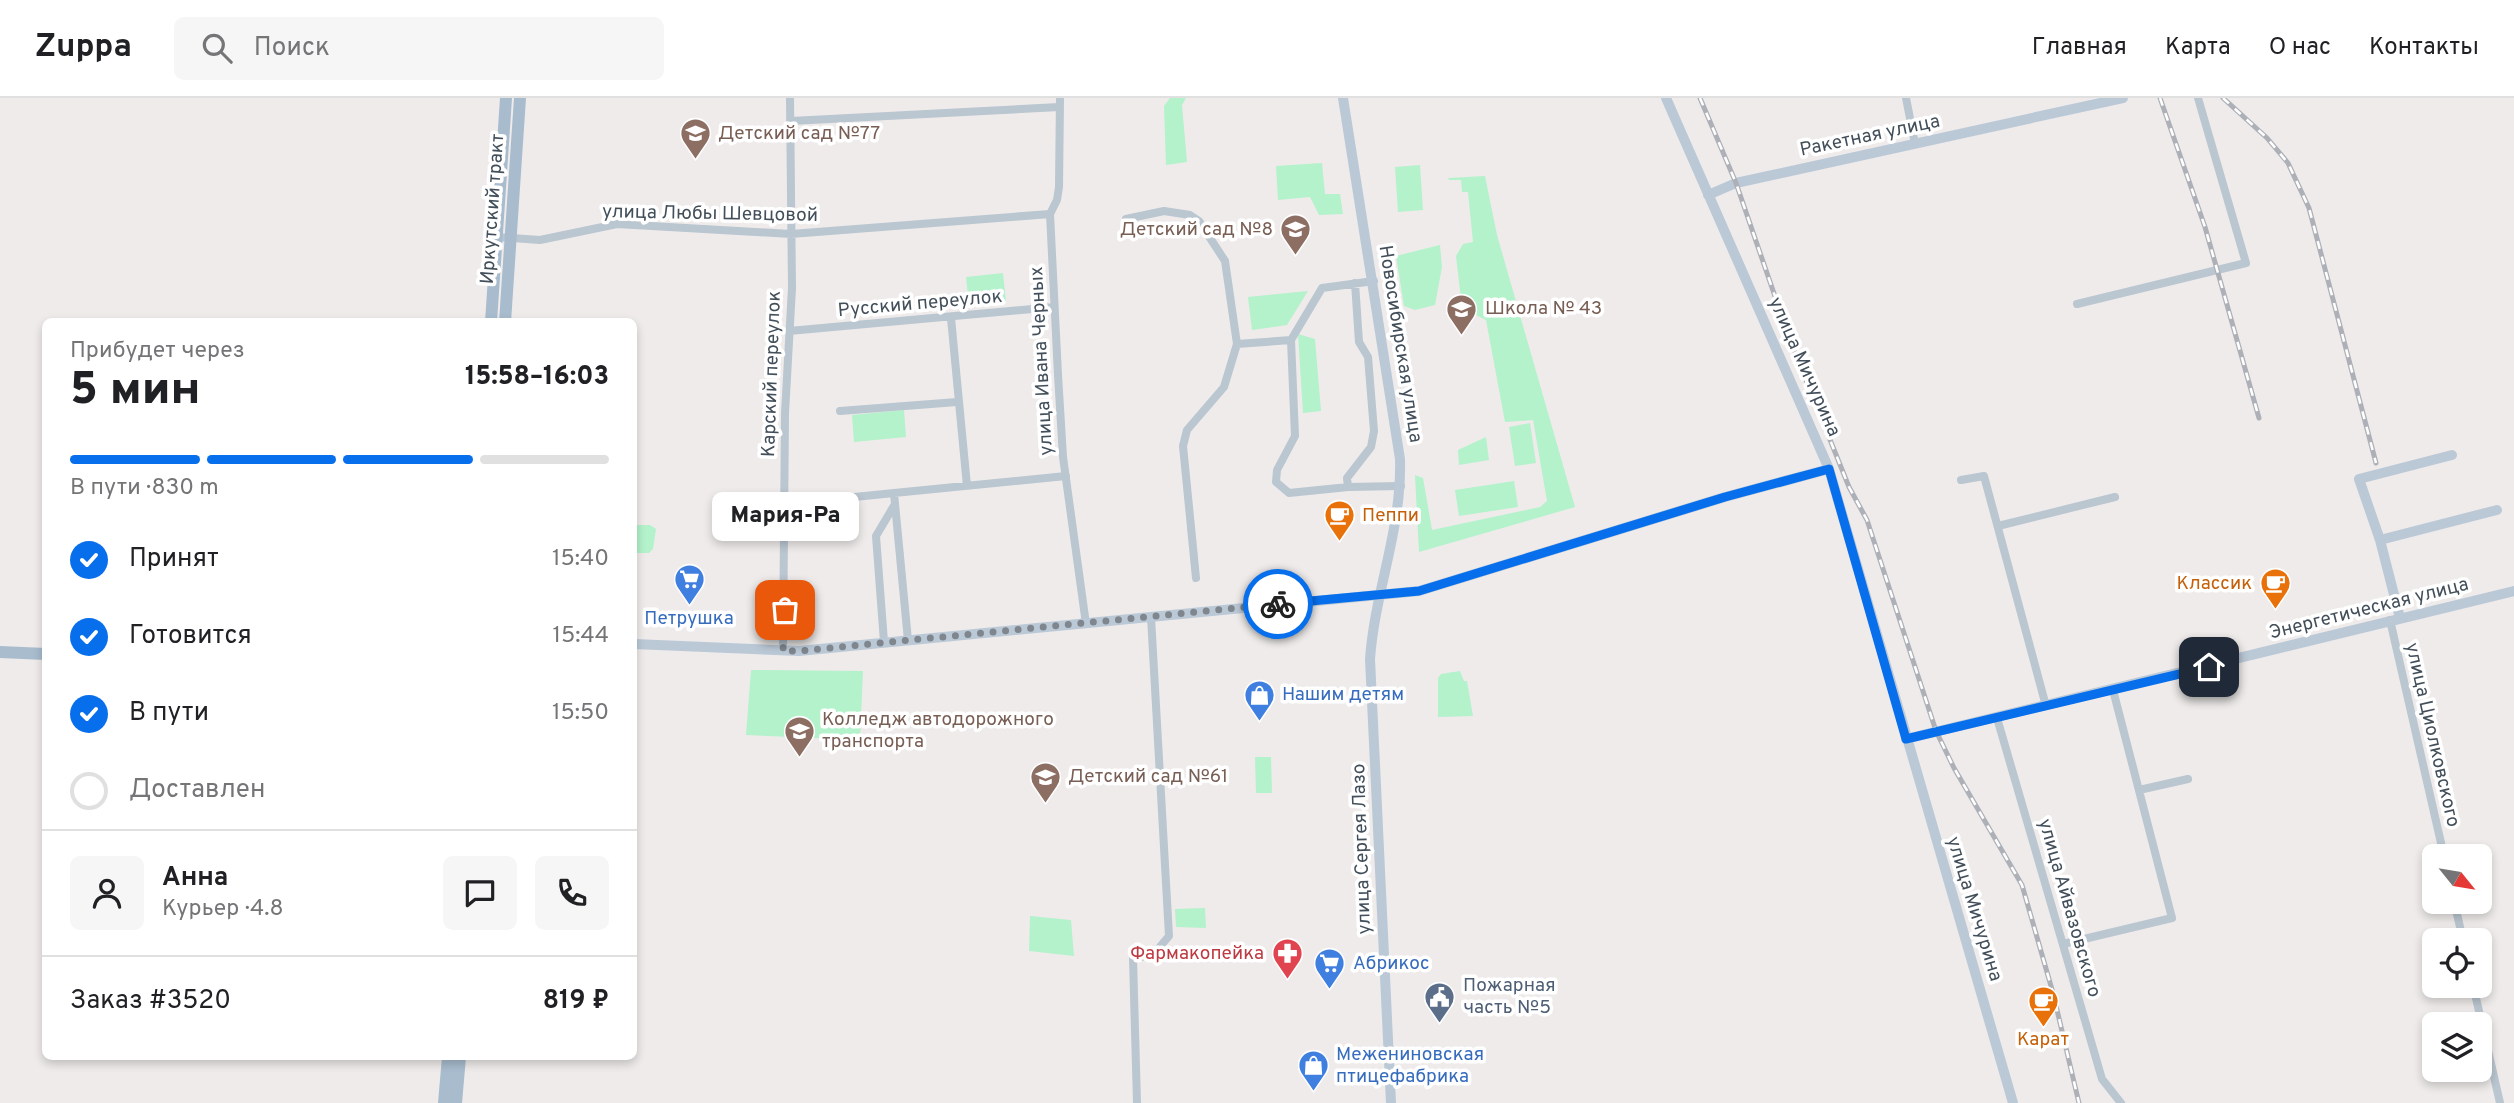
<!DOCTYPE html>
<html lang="ru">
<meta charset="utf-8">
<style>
body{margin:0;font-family:Overpass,sans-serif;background:#f6f6f6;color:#202124;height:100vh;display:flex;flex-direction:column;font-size:26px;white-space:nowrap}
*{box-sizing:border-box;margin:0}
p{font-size:23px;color:#757577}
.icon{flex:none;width:38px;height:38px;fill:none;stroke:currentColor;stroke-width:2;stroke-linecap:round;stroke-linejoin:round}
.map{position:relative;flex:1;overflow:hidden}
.drawer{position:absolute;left:42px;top:220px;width:595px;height:742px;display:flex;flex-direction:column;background:#fff;border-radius:10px;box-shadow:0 4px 10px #0003}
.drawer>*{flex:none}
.needle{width:46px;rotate:120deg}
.fabs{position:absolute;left:2422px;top:746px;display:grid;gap:14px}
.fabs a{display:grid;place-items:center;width:70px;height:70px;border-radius:10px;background:#fff;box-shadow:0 4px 10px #0003;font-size:35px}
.pin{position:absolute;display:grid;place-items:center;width:60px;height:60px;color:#fff;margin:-30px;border-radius:14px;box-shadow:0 4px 10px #0006}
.courier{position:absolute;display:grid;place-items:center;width:70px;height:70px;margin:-35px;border:5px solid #086fec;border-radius:50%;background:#fff;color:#222;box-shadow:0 2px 9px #0007}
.bubble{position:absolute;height:49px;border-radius:10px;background:#fff;box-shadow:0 4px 10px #0003;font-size:23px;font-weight:800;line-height:49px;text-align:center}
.head em{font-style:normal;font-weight:800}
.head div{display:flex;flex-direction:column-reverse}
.head{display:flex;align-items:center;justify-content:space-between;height:119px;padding:0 28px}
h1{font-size:46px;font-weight:800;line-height:52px}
.bar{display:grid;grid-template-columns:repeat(4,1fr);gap:10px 7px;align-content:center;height:84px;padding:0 28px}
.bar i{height:9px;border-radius:5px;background:#e0e0e0}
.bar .selected{background:#086fec}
.bar p{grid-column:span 4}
.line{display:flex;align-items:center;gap:18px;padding:0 28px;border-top:2px solid #e0e0e0}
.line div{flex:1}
.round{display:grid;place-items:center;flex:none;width:74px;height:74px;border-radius:10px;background:#f6f6f6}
ol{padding:0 28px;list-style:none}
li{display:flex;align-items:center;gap:21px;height:77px}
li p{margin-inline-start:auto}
li .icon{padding:7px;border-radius:50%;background:#086fec;color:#fff;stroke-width:4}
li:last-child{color:#757577}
li i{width:38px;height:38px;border:4px solid #e0e0e0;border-radius:50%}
header{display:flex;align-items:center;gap:42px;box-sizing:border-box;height:98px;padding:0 35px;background:#fff;border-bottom:2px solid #e0e0e0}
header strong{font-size:33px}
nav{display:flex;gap:38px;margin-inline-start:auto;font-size:24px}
.search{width:490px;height:63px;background:#f6f6f6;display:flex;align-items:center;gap:18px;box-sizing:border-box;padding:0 24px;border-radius:10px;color:#757577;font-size:26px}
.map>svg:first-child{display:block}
</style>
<header>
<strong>Zuppa</strong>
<div class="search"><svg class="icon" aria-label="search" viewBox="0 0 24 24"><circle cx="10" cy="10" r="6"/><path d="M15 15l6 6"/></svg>Поиск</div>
<nav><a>Главная</a><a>Карта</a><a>О нас</a><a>Контакты</a></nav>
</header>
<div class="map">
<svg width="2514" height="1005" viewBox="0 0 2514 1005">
<rect width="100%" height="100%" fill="#efebeb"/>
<path fill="#b3f2cb" d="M1170,0H1186L1182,7L1187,64L1166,67L1164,8Z
M1322,65L1325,96H1340L1343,116L1319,117L1310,99L1278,102L1276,68Z
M1420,67L1423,112L1398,114L1395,69Z
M1485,78L1497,137L1575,409L1419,454L1415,377L1423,380L1432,432L1540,409L1547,403L1533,322L1505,324L1486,222L1462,210L1456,158L1463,146L1473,144L1468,94H1462L1461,82H1449L1448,80Z
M1440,147L1442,169L1435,207L1415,212L1404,208L1396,158Z
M1003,175L1006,204L969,208L966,179Z
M1308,193L1287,227L1252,232L1248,199Z
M1298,236L1315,241L1321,313L1303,315Z
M904,312L906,339L854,344L852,317Z
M1530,325L1536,365L1515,368L1509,329Z
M1486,339L1489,362L1459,367L1458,352Z
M1514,383L1518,409L1459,418L1455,392Z
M634,427H650L656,431L653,451L649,455H634Z
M751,572L863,573L860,642L746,637Z
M1460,573L1464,583H1467L1473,618L1438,619V580L1441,576Z
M1255,659H1271L1272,695H1256Z
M1205,810L1206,830L1176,829L1175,811Z
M1030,818L1071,822L1074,858L1029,853Z"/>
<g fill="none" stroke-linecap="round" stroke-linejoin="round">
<path stroke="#bac6d0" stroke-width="8" d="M1060,0L1059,89L1057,102L1050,116L1058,277L1063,359L1086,526
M1906,0L1915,46
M791,23L1059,9
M1126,121L1164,113L1190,117L1199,123L1225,163L1237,246L1224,289L1187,332L1183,348L1196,480
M497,139L540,142L617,126L791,136L1050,116
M1355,185L1359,244L1368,259L1374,333L1371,349L1347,380L1348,389L1401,388
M2077,206L2246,165L2198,0
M951,220L967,388
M789,233L1054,209
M1291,242L1295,338L1277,372L1276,384L1289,395L1348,389
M1237,246L1291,242L1322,190L1374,183
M840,313L957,304
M1961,382L1984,378L2046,608
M785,406L894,395
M895,406L908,542
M1998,428L2115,399
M2390,522L2444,758
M884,544L876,438L895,406L894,395L1066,378
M783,553L785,315L792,190L790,0
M1997,620L2102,981L2121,1005
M2139,692L2188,681
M2454,803L2463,842
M2063,846L2172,820L2113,592
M2473,887L2500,1005
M1137,1005L1133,860L1153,857L1169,838L1151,519"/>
<path stroke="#bbc9d7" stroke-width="10" d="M1343,0L1400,361C1402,432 1375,492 1370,561L1391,1005
M1666,0L1829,371L2013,1005
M1708,97L1736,85L2123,0
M2380,442L2359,381L2452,357
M2400,520L2380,442L2497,412
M634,546L799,553L1419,493L1725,399L1829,371
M1906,641L2514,493"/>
<path stroke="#a8bcce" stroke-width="12" d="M491,224L506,0
M505,224L520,0
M0,554L46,556
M444,1005L448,959
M456,1005L460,959"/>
<defs>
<path id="rail" d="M1700,0L1736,85L1790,242L1849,389L1867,422L1936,633L1954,670L2022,787L2053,895L2079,1005
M2160,0L2205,129L2259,320
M2223,0L2267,40L2288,65L2309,110L2376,365"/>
</defs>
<use href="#rail" stroke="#adb1b7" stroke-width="5"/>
<use href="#rail" stroke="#fff" stroke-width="2.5" stroke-dasharray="8" stroke-linecap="butt"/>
</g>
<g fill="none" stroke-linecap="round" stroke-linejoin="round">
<path stroke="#7f868d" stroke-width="7" stroke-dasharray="0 12.6" d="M785,512L783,553H799L1278,506"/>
<path stroke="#086fec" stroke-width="9" d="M1278,506L1419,493L1725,399L1829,371L1906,641L2209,569"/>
</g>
<defs>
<symbol id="school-pin" viewBox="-11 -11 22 30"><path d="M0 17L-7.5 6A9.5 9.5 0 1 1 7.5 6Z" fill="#8d6e63" stroke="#fff"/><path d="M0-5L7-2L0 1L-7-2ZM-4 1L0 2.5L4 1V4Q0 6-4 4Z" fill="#fff"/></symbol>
<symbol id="cafe-pin" viewBox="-11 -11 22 30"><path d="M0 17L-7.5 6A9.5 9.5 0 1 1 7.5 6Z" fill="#e8710a" stroke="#fff"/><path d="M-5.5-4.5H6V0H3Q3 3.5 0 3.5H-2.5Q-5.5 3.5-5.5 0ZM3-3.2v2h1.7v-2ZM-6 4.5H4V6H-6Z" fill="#fff"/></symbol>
<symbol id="supermarket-pin" viewBox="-11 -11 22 30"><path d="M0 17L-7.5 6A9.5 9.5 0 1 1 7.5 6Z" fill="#3f7fe0" stroke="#fff"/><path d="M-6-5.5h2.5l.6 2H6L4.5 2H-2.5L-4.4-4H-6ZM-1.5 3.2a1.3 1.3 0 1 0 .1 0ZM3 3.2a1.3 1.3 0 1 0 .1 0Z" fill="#fff"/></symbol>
<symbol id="shop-pin" viewBox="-11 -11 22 30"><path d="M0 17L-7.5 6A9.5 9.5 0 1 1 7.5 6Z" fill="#3f7fe0" stroke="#fff"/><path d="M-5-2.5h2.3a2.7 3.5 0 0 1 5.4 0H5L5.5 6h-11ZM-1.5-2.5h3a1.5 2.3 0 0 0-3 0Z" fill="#fff"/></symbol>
<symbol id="university-pin" viewBox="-11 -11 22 30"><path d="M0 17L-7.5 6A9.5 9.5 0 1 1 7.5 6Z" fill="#8d6e63" stroke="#fff"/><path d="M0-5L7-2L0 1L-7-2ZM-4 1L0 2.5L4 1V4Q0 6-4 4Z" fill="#fff"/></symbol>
<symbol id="pharmacy-pin" viewBox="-11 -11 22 30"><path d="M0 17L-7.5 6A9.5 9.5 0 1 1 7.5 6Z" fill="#e0444e" stroke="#fff"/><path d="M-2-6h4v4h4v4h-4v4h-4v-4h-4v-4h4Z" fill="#fff"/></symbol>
<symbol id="civic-pin" viewBox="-11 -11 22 30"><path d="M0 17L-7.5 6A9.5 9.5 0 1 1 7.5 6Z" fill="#5c6f8a" stroke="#fff"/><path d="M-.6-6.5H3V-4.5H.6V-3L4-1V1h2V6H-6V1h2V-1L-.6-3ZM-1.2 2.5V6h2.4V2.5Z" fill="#fff"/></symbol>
</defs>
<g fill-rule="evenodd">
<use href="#school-pin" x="678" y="18" width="35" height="47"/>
<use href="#school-pin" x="1278" y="114" width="35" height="47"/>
<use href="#school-pin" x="1444" y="194" width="35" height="47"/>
<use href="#cafe-pin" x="1322" y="400" width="35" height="47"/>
<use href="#supermarket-pin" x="672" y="464" width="35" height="47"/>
<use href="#cafe-pin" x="2258" y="468" width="35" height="47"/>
<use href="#shop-pin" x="1242" y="580" width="35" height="47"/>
<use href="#university-pin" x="782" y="616" width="35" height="47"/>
<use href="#school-pin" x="1028" y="662" width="35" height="47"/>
<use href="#pharmacy-pin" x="1270" y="838" width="35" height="47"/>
<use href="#supermarket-pin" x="1312" y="848" width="35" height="47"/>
<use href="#civic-pin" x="1422" y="882" width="35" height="47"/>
<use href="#cafe-pin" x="2026" y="886" width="35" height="47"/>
<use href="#shop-pin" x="1296" y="950" width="35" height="47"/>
</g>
<g text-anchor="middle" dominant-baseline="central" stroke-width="7" stroke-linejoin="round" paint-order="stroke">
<g font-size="19" fill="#785e54" stroke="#fff" text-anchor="start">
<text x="718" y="36">Детский сад №77</text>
<text x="1273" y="132" text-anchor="end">Детский сад №8</text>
<text x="1485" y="211">Школа № 43</text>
<text x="822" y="622">Колледж автодорожного<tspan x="822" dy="22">транспорта</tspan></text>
<text x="1068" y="679">Детский сад №61</text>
</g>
<g font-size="19" fill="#424f5a" stroke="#fff">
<text transform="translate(1870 38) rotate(-12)">Ракетная улица</text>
<text transform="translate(493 111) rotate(-86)">Иркутский тракт</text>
<text transform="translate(710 116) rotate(1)">улица Любы Шевцовой</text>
<text transform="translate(920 206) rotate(-5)">Русский переулок</text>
<text transform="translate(1400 246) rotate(81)">Новосибирская улица</text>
<text transform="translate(1042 263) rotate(-93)">улица Ивана Черных</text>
<text transform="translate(1804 269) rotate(66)">улица Мичурина</text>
<text transform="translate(772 276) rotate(-88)">Карский переулок</text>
<text transform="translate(2369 511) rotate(-14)">Энергетическая улица</text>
<text transform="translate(2432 637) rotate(77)">улица Циолковского</text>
<text transform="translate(1362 751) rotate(-92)">улица Сергея Лазо</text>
<text transform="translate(2069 810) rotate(74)">улица Айвазовского</text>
<text transform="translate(1974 811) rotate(73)">улица Мичурина</text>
</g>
<g font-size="19" fill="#c56008" stroke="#fff" text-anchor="start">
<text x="1362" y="418">Пеппи</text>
<text x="2252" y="486" text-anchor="end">Классик</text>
<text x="2043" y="942" text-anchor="middle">Карат</text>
</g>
<g font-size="19" fill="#366cbe" stroke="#fff" text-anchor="start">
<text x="689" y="521" text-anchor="middle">Петрушка</text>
<text x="1282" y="597">Нашим детям</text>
<text x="1353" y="866">Абрикос</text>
<text x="1336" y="957">Межениновская<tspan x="1336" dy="22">птицефабрика</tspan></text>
</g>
<g font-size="19" fill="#be3a42" stroke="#fff" text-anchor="end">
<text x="1264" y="856">Фармакопейка</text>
</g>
<g font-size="19" fill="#4e5e75" stroke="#fff" text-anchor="start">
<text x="1463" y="888">Пожарная<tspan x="1463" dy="22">часть №5</tspan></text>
</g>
</g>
</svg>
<div class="fabs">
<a><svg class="needle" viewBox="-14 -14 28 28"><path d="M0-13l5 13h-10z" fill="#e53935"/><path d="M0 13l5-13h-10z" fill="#757577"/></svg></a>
<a><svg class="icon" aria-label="locate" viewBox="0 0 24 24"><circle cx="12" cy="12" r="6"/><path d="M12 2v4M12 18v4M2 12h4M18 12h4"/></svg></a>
<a><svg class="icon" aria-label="layers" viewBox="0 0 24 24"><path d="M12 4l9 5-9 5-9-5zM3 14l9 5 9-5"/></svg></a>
</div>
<div class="pin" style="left:785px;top:512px;background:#ea580c"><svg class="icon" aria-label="bag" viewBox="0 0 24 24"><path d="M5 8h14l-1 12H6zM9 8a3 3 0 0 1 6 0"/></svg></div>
<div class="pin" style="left:2209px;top:569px;background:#1f2937"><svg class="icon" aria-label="home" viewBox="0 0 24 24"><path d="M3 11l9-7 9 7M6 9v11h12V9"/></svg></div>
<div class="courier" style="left:1278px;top:506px"><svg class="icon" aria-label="bike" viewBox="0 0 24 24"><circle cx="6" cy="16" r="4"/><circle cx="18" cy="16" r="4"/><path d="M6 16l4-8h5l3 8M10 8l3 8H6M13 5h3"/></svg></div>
<div class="bubble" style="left:712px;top:394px;width:147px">Мария-Ра</div>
<section class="drawer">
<div class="head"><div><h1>5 мин</h1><p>Прибудет через</p></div><em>15:58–16:03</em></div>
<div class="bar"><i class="selected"></i><i class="selected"></i><i class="selected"></i><i></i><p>В пути · 830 m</p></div>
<ol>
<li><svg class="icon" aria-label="check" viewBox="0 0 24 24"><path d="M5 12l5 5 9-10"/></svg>Принят<p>15:40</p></li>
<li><svg class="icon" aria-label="check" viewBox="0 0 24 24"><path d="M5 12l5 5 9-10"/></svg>Готовится<p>15:44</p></li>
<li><svg class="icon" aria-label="check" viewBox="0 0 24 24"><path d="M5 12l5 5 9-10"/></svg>В пути<p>15:50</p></li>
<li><i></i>Доставлен</li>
</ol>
<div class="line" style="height:126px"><a class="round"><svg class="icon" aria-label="person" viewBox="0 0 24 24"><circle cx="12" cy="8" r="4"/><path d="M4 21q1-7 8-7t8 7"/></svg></a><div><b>Анна</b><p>Курьер · 4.8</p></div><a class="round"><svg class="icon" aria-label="chat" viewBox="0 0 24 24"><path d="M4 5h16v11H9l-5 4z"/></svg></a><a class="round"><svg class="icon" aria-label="phone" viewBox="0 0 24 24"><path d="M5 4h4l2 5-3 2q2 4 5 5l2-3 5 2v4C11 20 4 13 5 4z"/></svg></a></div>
<div class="line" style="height:91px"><div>Заказ #3520</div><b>819 ₽</b></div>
</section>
</div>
